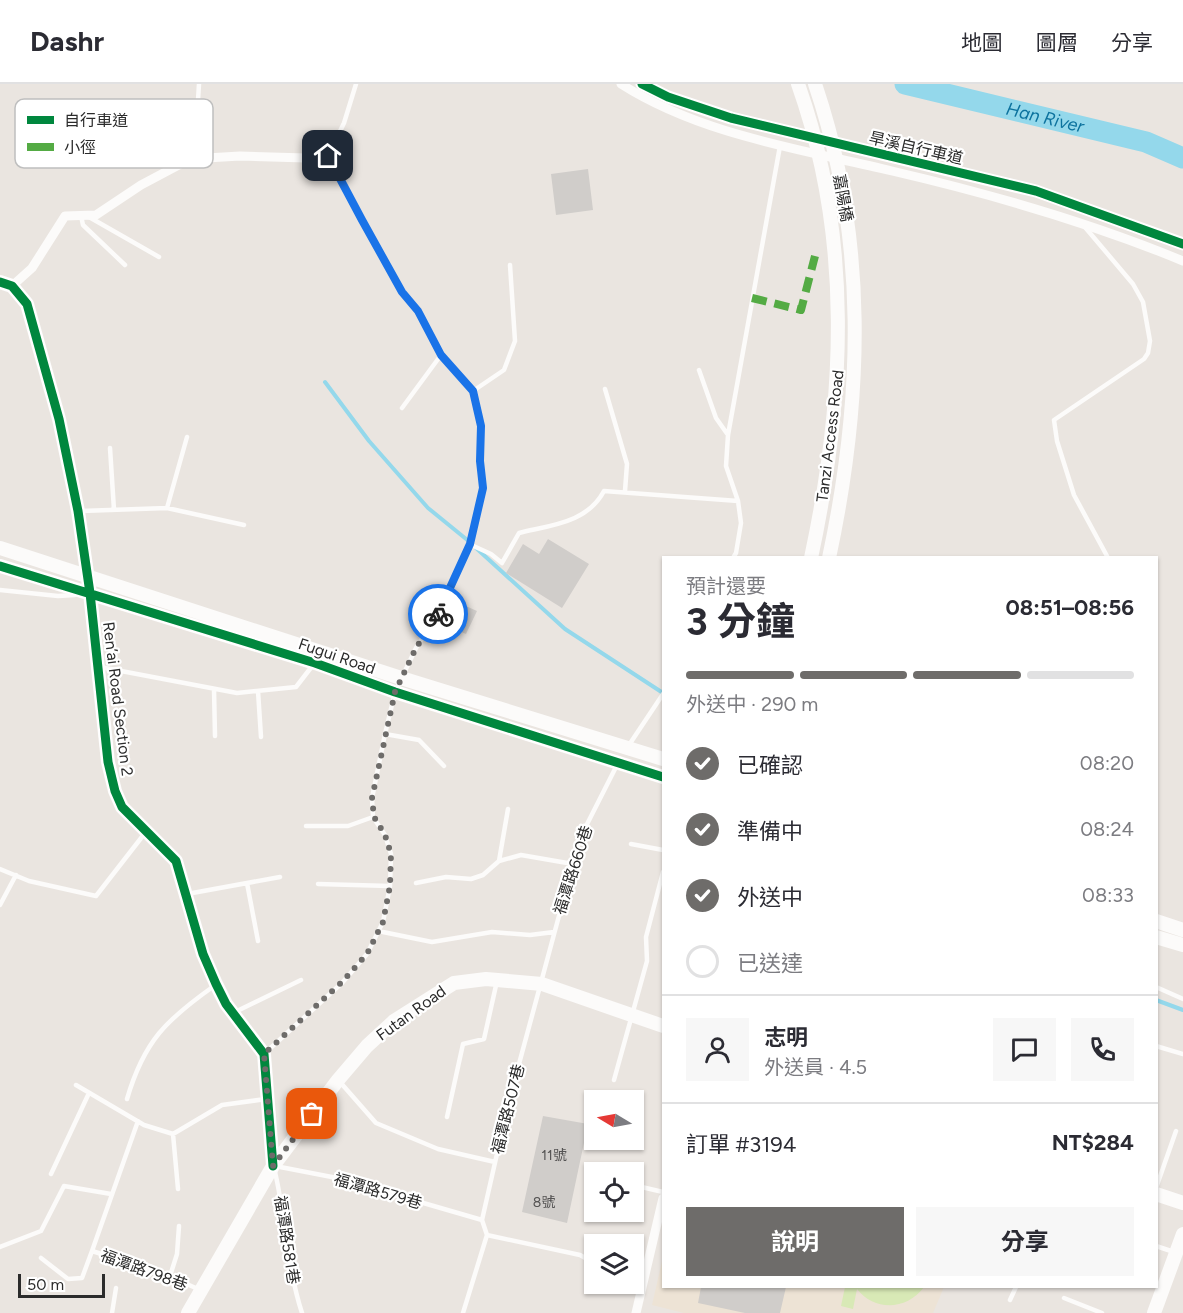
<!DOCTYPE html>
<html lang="zh-TW">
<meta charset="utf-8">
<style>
body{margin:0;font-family:Figtree,"Noto Sans TC",sans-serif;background:#f7f7f7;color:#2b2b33;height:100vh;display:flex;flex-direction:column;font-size:22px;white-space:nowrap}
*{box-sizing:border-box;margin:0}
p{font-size:20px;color:#7c7c81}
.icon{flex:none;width:33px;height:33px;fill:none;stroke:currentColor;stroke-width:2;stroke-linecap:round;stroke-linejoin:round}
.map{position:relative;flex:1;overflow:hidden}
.details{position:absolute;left:662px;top:472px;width:496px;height:732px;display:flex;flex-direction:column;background:#fff;border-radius:0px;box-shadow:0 2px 4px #0004}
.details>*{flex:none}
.needle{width:39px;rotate:280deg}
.controls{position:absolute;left:584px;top:1006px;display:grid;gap:12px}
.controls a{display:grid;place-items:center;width:60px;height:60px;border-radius:0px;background:#fff;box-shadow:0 2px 4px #0004;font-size:30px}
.scale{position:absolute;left:18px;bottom:15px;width:87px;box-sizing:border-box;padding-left:6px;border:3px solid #2b2b2b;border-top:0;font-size:16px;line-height:21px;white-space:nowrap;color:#2b2b2b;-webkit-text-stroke:4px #fff;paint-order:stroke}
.pin{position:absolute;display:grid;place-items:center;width:51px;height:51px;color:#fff;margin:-26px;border-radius:12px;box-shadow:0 3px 9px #0006}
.courier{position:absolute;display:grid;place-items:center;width:60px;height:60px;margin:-30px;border:4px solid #1a73e8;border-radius:50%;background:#fff;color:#222;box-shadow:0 2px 8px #0007}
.summary em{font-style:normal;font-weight:700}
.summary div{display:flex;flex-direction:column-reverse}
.summary{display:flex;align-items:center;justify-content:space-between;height:102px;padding:0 24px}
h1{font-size:39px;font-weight:700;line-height:45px}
.bar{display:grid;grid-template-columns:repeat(4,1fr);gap:9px 6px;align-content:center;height:72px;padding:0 24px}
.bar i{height:8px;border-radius:4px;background:#e1e1e2}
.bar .selected{background:#6e6c6a}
.bar p{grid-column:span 4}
.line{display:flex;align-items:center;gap:15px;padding:0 24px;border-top:2px solid #e1e1e2}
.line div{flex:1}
.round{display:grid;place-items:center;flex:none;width:63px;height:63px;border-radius:0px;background:#f7f7f7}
ol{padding:0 24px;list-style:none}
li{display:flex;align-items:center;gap:18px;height:66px}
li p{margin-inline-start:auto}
li .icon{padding:6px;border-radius:50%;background:#6e6c6a;color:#fff;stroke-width:4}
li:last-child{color:#7c7c81}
li i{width:33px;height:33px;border:3px solid #e1e1e2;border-radius:50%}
.cta{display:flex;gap:12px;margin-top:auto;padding:12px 24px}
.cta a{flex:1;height:69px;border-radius:0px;background:#6e6c6a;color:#fff;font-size:24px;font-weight:700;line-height:69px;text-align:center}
.cta a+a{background:#f7f7f7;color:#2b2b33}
header{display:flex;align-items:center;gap:36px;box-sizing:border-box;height:84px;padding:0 30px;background:#fff;border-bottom:2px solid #e1e1e2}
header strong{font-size:28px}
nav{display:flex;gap:33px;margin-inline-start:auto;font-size:21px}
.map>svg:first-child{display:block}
</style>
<header>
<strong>Dashr</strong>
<nav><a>地圖</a><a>圖層</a><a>分享</a></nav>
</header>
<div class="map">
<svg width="1183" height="1229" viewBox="0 0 1183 1229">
<rect width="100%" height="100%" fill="#eae5e0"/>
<path fill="#ede3d5" d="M663,1173V1203H944L933,1229H684L652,1221Z"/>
<path fill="#d8e9b6" d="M845,1203H924C907,1226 875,1228 857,1205L853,1225L841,1222Z"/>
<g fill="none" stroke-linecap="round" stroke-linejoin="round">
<path stroke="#94d8eb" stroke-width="4" d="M325,298L369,357L428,424L471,459
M476,464L565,545L663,609
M1156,916L1183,926"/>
<path stroke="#94d8eb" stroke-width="21" id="s1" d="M905,0L1146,58L1183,74"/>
</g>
<path fill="#d0cdca" d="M588,85L593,126L556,131L551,90Z
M548,455L589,480L562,524L506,489L523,460L539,470Z
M450,515L477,527L466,550L438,538Z
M543,1032L588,1040L567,1139L522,1128Z
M701,1203H786L780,1229H745L698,1219Z"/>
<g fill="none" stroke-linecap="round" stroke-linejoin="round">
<path stroke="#fcfbfa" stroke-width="4.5" d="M199,0L197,33L204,74
M81,132L83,141L125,181
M89,133L159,173
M1084,142L1133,200L1143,218L1150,257L1148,269L1144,275L1054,336L1057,357L1074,411L1107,472
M699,286L716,334L728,351
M605,305L627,380L625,407
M473,307L504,286L515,257L510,181
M402,324L441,271
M110,364L114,426
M167,424L187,353
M81,427L167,424L244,441
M469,460L491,470L502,479L519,449C551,441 587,439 604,407L738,417
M733,474L736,469L741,439L738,417L726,382L728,351L780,62
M0,506L58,512L75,511
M100,583L237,609L296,603L313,581
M214,605L215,652
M258,607L261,653
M385,650L419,656L444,682
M629,661L663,610
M306,742H348L373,733
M631,760L663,766
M499,777L508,725
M0,785L29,797L96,812L145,749
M247,799L258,857
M416,799L446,793L471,795L483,791L499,777L521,771L573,780
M318,800L390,802
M187,810L280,793
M0,821L16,791
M378,847L432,858L492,848L530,851L554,848
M1156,903L1183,915
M235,928L301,896
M1156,962L1183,970
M265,969L342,899L367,870L383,838L390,802L391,770L385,751L373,733L372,714L385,650L395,608L416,564L441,525L469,460L483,404L480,377L481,342L473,307L441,271L418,227L402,208L348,111L328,72L344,39L356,0
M614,996L647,877L646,853L663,788
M340,998L376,1039L438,1065L495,1078
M76,1001L144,1041L173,1050L222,1021L266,1015
M127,1015C144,957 166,936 214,902
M447,1033L463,960L484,955L497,897
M173,1050L178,1105
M275,1082L337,1094L482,1136
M275,1088C286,1135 287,1183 302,1229
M51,1090L89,1009
M633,1101L663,1108
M1156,1104L1176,1047
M487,1151L482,1136L509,1017L580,754L617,681
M487,1151L580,1171L594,1179
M1156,1162L1174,1168
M0,1163L41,1147L64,1102L111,1110
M92,1167L138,1037
M41,1174L68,1195L82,1194L92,1167L162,1189L198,1205
M170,1192L177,1170L179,1142
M633,1192L643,1194
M1064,1214L1102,1229
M1010,1216L1016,1203
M112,1229L116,1204
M463,1229L487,1151"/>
<path stroke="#fcfbfa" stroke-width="9" d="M621,0C701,51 801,65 892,87C991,110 1089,138 1183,177
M12,202L32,184L65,132L96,131L141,101L190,75L240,72L306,74L328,72
M636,1229L663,1114"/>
<path stroke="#fcfbfa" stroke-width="14" d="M798,0C853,155 845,315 811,474
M815,0C868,156 863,315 829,474
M0,198L12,202L27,220L59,335L78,427L90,509L108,678L115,707L122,723L176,777L203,870L216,900L226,920L264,970L273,1082
M0,464L401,594L663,675
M0,482L315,579L395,608L663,693
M1156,837L1183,846
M1156,853L1183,861
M1156,1110L1183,1119
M188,1229L273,1082L338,996L367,962L394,937L454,899L486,895L542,900L663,942
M1154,1229L1183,1150"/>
<path stroke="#54ab44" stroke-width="8" stroke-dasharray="15 8" stroke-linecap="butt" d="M752,214L801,226L815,172"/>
<defs>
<path id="cycleway" d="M642,0L668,13L731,34L1036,107L1183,160
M0,198L12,202L27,220L59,335L78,427L90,509L108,678L115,707L122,723L176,777L203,870L216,900L226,920L264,970L273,1082
M0,482L315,579L395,608L663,693"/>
</defs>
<use href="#cycleway" stroke="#fff" stroke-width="13"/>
<use href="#cycleway" stroke="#00873e" stroke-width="9"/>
</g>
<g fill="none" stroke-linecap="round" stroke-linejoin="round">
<path stroke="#6e6c6a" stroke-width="6" stroke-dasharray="0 10.8" d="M312,1030L273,1082L264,970L342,898L367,870L383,838L390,802L391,770L385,751L374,733L372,714L395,608L416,564L438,530"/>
<path stroke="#1a73e8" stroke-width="8" d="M328,72L362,136L402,208L418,227L441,271L473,307L481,342L480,377L483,404L470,460L438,530"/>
</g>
<g text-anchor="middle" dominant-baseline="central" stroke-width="4.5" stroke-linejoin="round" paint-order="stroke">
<g font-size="14" fill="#555454">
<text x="554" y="1071">11號</text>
<text x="544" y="1118">8號</text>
</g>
<g font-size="16" fill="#2b2b2b" stroke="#fff">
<text transform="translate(916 64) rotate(13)">旱溪自行車道</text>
<text transform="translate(843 114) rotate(80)">嘉陽橋</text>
<text transform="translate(830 352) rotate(-83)">Tanzi Access Road</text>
<text transform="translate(337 572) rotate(19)">Fugui Road</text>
<text transform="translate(118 615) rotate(83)">Ren’ai Road Section 2</text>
<text transform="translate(573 786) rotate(-72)">福潭路660巷</text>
<text transform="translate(411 929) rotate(-36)">Futan Road</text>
<text transform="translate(508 1025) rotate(-76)">福潭路507巷</text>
<text transform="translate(378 1107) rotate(16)">福潭路579巷</text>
<text transform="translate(287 1156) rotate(81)">福潭路581巷</text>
<text transform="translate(144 1186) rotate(20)">福潭路798巷</text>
</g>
<g font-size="18" font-style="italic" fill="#0c729e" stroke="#fff">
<text stroke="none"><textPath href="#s1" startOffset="144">Han River</textPath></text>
</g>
</g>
<rect x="15" y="15" width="198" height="69" rx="9" fill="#fff" stroke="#bfbfbf" stroke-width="1.5"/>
<rect x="27" y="32" width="27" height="8" fill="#00873e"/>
<rect x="27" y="59" width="27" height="8" fill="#54ab44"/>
<g font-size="16" fill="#2b2b2b">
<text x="64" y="42">自行車道</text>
<text x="64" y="69">小徑</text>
</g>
</svg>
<div class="controls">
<a><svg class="needle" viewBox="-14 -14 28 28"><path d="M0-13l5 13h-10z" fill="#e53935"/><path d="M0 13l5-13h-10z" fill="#7c7c81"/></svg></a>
<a><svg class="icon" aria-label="locate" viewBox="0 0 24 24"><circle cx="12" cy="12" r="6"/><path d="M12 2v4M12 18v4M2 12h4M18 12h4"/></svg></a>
<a><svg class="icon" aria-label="layers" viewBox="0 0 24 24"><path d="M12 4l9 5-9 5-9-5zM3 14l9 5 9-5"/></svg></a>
</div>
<div class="scale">50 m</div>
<div class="pin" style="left:312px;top:1030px;background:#ea580c"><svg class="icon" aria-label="bag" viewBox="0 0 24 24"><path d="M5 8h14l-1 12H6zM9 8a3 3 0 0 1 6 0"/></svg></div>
<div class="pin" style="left:328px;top:72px;background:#1f2937"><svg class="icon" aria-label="home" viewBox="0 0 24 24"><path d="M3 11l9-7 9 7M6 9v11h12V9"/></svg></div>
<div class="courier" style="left:438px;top:530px"><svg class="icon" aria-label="bike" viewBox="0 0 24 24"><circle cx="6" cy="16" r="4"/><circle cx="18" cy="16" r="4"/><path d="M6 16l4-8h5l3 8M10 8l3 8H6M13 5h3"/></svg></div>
<section class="details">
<div class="summary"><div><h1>3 分鐘</h1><p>預計還要</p></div><em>08:51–08:56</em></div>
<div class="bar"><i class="selected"></i><i class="selected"></i><i class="selected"></i><i></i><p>外送中 · 290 m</p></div>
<ol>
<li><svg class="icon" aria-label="check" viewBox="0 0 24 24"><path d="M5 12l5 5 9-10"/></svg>已確認<p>08:20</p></li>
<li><svg class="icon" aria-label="check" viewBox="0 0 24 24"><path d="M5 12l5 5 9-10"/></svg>準備中<p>08:24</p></li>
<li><svg class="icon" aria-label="check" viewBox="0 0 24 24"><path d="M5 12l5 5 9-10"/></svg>外送中<p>08:33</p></li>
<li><i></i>已送達</li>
</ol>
<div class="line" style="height:108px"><a class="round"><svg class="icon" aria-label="person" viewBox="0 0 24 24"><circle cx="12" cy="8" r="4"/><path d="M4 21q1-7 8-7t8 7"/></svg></a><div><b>志明</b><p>外送員 · 4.5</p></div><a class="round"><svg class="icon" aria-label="chat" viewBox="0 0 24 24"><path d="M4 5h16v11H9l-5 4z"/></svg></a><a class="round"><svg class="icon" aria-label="phone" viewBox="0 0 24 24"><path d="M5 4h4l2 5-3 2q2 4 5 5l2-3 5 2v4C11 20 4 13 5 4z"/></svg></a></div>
<div class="line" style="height:78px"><div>訂單 #3194</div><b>NT$284</b></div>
<div class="cta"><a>說明</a><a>分享</a></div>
</section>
</div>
